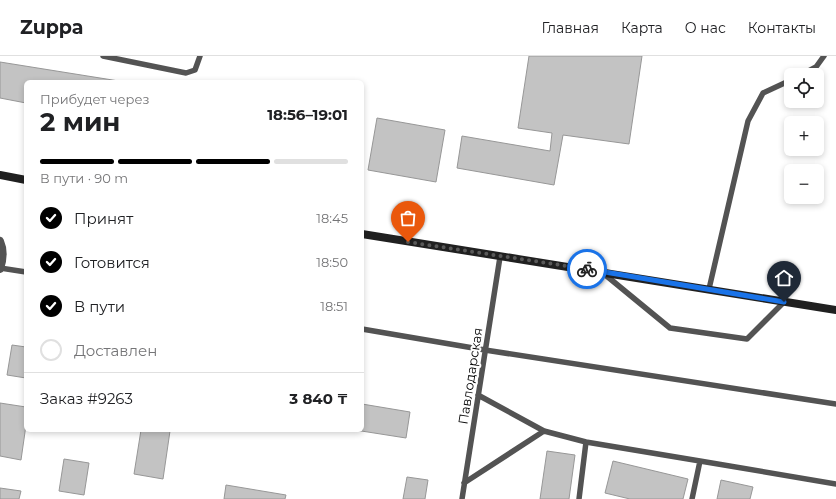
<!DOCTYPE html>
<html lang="ru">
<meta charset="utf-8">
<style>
body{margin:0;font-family:Montserrat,sans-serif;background:#f6f6f6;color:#202124;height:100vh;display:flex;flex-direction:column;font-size:15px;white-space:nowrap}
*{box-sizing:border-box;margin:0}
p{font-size:13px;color:#757577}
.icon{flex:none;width:22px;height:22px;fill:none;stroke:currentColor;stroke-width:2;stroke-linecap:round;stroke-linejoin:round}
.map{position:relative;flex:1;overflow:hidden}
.sheet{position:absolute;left:24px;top:24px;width:340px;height:352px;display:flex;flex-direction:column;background:#fff;border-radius:6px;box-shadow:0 2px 6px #0003}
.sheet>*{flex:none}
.buttons{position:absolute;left:784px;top:12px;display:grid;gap:8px}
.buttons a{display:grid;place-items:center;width:40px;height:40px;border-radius:6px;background:#fff;box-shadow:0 2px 6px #0003;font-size:20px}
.pin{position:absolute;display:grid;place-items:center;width:34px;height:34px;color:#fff;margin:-41px -17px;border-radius:50% 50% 50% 0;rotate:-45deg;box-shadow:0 0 4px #0007}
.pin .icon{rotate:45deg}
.courier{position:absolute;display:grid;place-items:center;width:40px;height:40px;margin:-20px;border:3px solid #1a73e8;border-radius:50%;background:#fff;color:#222;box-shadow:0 1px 5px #0007}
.head em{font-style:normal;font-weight:700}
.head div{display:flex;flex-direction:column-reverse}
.head{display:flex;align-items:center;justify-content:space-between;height:68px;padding:0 16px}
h1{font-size:26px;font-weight:700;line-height:30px}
.bar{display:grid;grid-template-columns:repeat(4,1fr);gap:6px 4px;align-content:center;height:48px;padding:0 16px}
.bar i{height:5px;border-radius:3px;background:#e0e0e0}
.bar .on{background:#000}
.bar p{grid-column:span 4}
.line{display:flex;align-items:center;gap:10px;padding:0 16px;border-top:1px solid #e0e0e0}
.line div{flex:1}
ol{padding:0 16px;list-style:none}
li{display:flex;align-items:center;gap:12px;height:44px}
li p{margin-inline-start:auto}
li .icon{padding:4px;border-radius:50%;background:#000;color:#fff;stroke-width:4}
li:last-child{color:#757577}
li i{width:22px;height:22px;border:2px solid #e0e0e0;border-radius:50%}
header{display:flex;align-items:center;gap:24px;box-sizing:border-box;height:56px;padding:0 20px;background:#fff;border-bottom:1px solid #e0e0e0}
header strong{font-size:19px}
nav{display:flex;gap:22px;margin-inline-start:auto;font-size:14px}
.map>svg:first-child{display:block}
</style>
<header>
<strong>Zuppa</strong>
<nav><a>Главная</a><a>Карта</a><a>О нас</a><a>Контакты</a></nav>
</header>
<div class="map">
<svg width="836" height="443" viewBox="0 0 836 443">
<rect width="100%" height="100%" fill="#fff"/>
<path fill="#c3c3c3" stroke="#979797" d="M529,0H642L629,88L563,79L554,129L457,112L462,80L550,95L552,77L518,72Z
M0,6L125,26H26V47L0,42Z
M377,62L445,74L436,126L368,114Z
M12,289L26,291V322L7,319Z
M0,347L26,351V369L21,404L0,400Z
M362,348L410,356L406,382L355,374H362Z
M141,374L170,375L163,423L134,418Z
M547,395L575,399L569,443H540Z
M64,403L89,407L84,439L59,435Z
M613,405L688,423L683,443H630L605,437Z
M407,421L428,424L425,443H403Z
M721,424L753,431L750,443H717Z
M226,429L286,439L285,443H224Z
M0,432L21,435L19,443H0Z"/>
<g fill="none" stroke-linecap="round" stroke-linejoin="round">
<path stroke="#535353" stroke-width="5.5" d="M103,0L186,17L195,14L200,0
M801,19L816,11L824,0
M0,212L26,216
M603,217L670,272L747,283L784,246
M709,233L748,65L763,37L791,24
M362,273L485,294L836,348
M478,339L544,375L586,386L700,405
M464,427L544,375
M462,443L500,201
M579,443L586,386
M692,443L700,405L836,428"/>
<path stroke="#535353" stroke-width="8" d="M0,185C4,194 3,204 0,213"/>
<path stroke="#202020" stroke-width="8" d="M0,119L26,124
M362,178L836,254"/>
</g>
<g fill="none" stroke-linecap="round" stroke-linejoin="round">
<path stroke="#595959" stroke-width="4" stroke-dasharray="0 7.2" d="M408,186L587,213"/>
<path stroke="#1a73e8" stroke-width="5" d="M587,213L784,246"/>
</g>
<g text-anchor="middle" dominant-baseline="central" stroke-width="4" stroke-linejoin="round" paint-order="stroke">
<g font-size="13" fill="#000" stroke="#fff">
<text transform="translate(470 320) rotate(-81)">Павлодарская</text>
</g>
</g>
</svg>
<div class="buttons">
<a><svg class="icon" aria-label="locate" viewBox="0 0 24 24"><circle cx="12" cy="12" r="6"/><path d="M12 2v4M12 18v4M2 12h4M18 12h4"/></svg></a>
<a>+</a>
<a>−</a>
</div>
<div class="pin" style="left:408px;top:186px;background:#ea580c"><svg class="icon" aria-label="bag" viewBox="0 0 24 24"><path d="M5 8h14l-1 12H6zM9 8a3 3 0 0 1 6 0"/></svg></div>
<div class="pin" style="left:784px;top:246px;background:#1f2937"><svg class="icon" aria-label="home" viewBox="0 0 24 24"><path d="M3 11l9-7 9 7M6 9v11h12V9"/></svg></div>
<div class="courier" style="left:587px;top:213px"><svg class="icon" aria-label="bike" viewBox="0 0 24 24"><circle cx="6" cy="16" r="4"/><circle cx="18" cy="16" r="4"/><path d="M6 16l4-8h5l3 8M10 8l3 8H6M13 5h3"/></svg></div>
<section class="sheet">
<div class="head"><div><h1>2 мин</h1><p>Прибудет через</p></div><em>18:56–19:01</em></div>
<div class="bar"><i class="on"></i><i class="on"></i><i class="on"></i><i></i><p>В пути · 90 m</p></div>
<ol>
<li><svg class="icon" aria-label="check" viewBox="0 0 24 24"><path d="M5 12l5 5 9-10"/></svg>Принят<p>18:45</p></li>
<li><svg class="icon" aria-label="check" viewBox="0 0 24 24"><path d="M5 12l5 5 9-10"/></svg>Готовится<p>18:50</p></li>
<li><svg class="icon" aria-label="check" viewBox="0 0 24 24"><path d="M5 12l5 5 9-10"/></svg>В пути<p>18:51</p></li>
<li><i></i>Доставлен</li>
</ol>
<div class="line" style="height:52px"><div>Заказ #9263</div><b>3 840 ₸</b></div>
</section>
</div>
